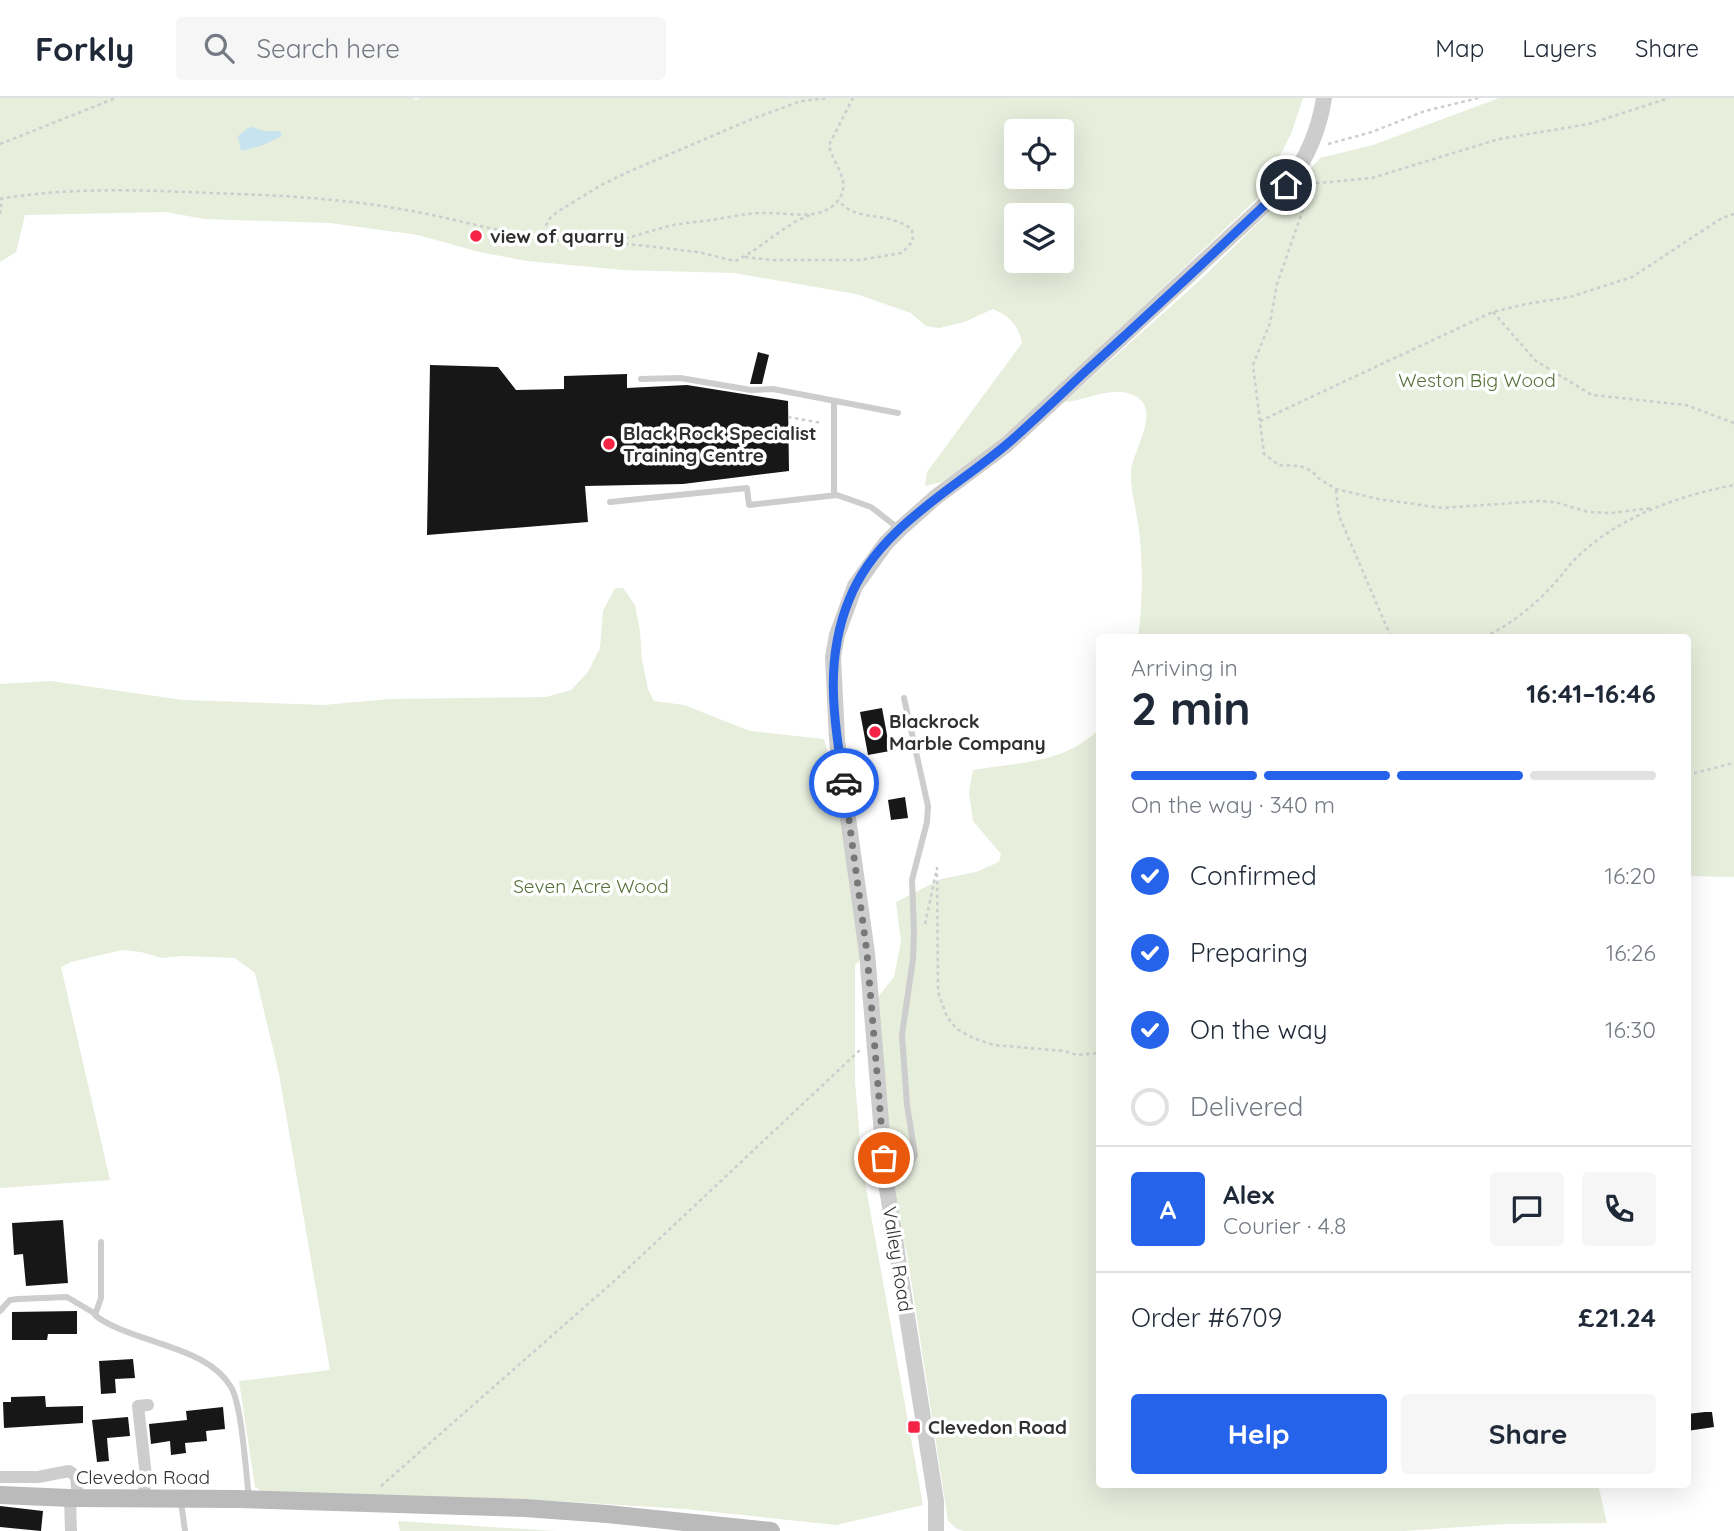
<!DOCTYPE html>
<meta charset="utf-8">
<style>
body{margin:0;font-family:Quicksand,sans-serif;background:#f6f6f7;color:#1f2937;height:100vh;display:flex;flex-direction:column;font-size:26px;white-space:nowrap}
*{box-sizing:border-box;margin:0}
p{font-size:23px;color:#747a83}
.icon{flex:none;width:38px;height:38px;fill:none;stroke:currentColor;stroke-width:2;stroke-linecap:round;stroke-linejoin:round}
.map{position:relative;flex:1;overflow:hidden}
.drawer{position:absolute;left:1096px;top:536px;width:595px;height:854px;display:flex;flex-direction:column;background:#fff;border-radius:7px;box-shadow:0 7px 28px #0002}
.drawer>*{flex:none}
.tools{position:absolute;left:1004px;top:21px;display:grid;gap:14px}
.tools a{display:grid;place-items:center;width:70px;height:70px;border-radius:7px;background:#fff;box-shadow:0 7px 28px #0002;font-size:35px}
.pin{position:absolute;display:grid;place-items:center;width:60px;height:60px;color:#fff;margin:-30px;border:4px solid #fff;border-radius:50%;box-shadow:0 2px 7px #0007}
.courier{position:absolute;display:grid;place-items:center;width:70px;height:70px;margin:-35px;border:5px solid #2563eb;border-radius:50%;background:#fff;color:#222;box-shadow:0 2px 9px #0007}
.head em{font-style:normal;font-weight:700}
.head div{display:flex;flex-direction:column-reverse}
.head{display:flex;align-items:center;justify-content:space-between;height:119px;padding:0 35px}
h1{font-size:46px;font-weight:700;line-height:52px}
.bar{display:grid;grid-template-columns:repeat(4,1fr);gap:10px 7px;align-content:center;height:84px;padding:0 35px}
.bar i{height:9px;border-radius:5px;background:#e0e1e3}
.bar .active{background:#2563eb}
.bar p{grid-column:span 4}
.line{display:flex;align-items:center;gap:18px;padding:0 35px;border-top:2px solid #e0e1e3}
.line div{flex:1}
.round{display:grid;place-items:center;flex:none;width:74px;height:74px;border-radius:7px;background:#f6f6f7}
ol{padding:0 35px;list-style:none}
li{display:flex;align-items:center;gap:21px;height:77px}
li p{margin-inline-start:auto}
li .icon{padding:7px;border-radius:50%;background:#2563eb;color:#fff;stroke-width:4}
li:last-child{color:#747a83}
li i{width:38px;height:38px;border:4px solid #e0e1e3;border-radius:50%}
.action{display:flex;gap:14px;margin-top:auto;padding:14px 35px}
.action a{flex:1;height:80px;border-radius:7px;background:#2563eb;color:#fff;font-size:28px;font-weight:700;line-height:80px;text-align:center}
.action a+a{background:#f6f6f7;color:#1f2937}
header{display:flex;align-items:center;gap:42px;box-sizing:border-box;height:98px;padding:0 35px;background:#fff;border-bottom:2px solid #e0e1e3}
header strong{font-size:33px}
nav{display:flex;gap:38px;margin-inline-start:auto;font-size:24px}
.search{width:490px;height:63px;background:#f6f6f7;display:flex;align-items:center;gap:18px;box-sizing:border-box;padding:0 24px;border-radius:7px;color:#747a83;font-size:26px}
.map>svg:first-child{display:block}
</style>
<header>
<strong>Forkly</strong>
<div class="search"><svg class="icon" aria-label="search" viewBox="0 0 24 24"><circle cx="10" cy="10" r="6"/><path d="M15 15l6 6"/></svg>Search here</div>
<nav><a>Map</a><a>Layers</a><a>Share</a></nav>
</header>
<div class="map">
<svg width="1734" height="1433" viewBox="0 0 1734 1433">
<rect width="100%" height="100%" fill="#fff"/>
<path fill="#e7eedc" fill-rule="evenodd" d="M0,0H414L416,2L419,0H1303L1291,36L1276,65L1283,76L1002,342L942,384L925,388L927,374L1022,245C1018,227 1010,218 993,211L964,224L939,230L926,228L911,215L856,196L734,175L623,172L527,163L479,154L418,137L330,125L204,121L166,114L25,117L16,154L0,164ZM1017,33H1062V79H1017ZM1017,117H1062V163H1017Z
M1499,0H1734V779L1687,778V539H1138C1143,502 1143,469 1139,432C1137,414 1130,392 1131,374C1132,354 1161,314 1137,299C1114,285 1087,303 1064,304L1198,184L1291,93L1320,60L1373,47Z
M615,490H623L635,507L640,533L642,562L648,591L654,603L684,607L750,633L824,641L857,768L867,855L855,867V983L862,1067L923,1407L836,1427L685,1411L556,1403L265,1395L255,1389L239,1283L330,1272L279,976L255,875L235,860L182,858L162,860L141,854L122,852L71,864L61,869L110,1082L0,1090V586L51,583L183,602L323,607L390,601L546,599L571,592L588,574L600,550L603,513Z
M1099,631V1386H1598L1607,1425L1505,1426L1403,1433H964L957,1431L948,1423L907,1156L886,1084L870,909L894,879L901,844L896,804L941,781L976,774L999,764L1001,756L973,723L969,694L973,672C1017,665 1066,665 1099,631Z
M398,1423L555,1433H400Z"/>
<path fill="#c7e3ef" d="M252,29L264,33H280L282,38L261,48L241,53L238,38L248,30Z"/>
<path fill="#171717" d="M758,254L769,257L762,286H750Z
M430,267L498,269L516,292L564,291V278L627,276V290L687,287L788,303L789,373L683,386L585,388L588,424L427,437Z
M882,610L890,653L868,657L860,614Z
M905,699L908,720L891,722L888,702Z
M63,1122L68,1185L26,1188L23,1156L14,1157L12,1125Z
M77,1213V1236H48L47,1242H12V1214Z
M133,1261L135,1280L115,1281L116,1295L101,1296L99,1263Z
M45,1298L46,1309L83,1308V1325L4,1330L3,1304H11V1299Z
M223,1309L225,1331L206,1333L207,1343L185,1345L186,1355L171,1357L170,1343L151,1346L149,1326L187,1322L186,1313Z
M1705,1314H1712L1714,1329L1687,1333V1316Z
M128,1319L130,1338L107,1340L109,1363L97,1364L92,1322Z
M0,1408L43,1413L41,1433L0,1429Z"/>
<g fill="none" stroke-linecap="round" stroke-linejoin="round">
<path stroke="#cdcdcd" stroke-width="2.5" stroke-dasharray="3.5 3.5" stroke-linecap="butt" d="M0,46L116,0
M1328,46L1372,34L1425,13L1478,0
M1309,84L1307,100L1277,186L1270,225L1253,267L1264,356L1279,367L1300,368L1312,373L1318,380L1336,391L1378,401L1443,410L1538,403L1555,404L1588,414L1611,415L1652,410
M1309,86L1372,80L1499,41L1589,26L1669,0
M0,101C69,89 141,92 211,95C274,97 338,100 400,111C463,121 524,143 587,145C614,146 640,136 665,129C681,125 696,124 712,122C729,119 747,115 764,115C787,114 823,125 839,101C852,82 832,65 829,47L853,0
M0,116L2,101
M539,140L550,120L557,114L603,86L628,74L752,21L801,3L828,0
M611,144L698,154L735,163C763,150 783,126 813,116
M745,159L772,162H859L902,155L913,143L912,131C907,128 902,125 896,123C876,116 853,121 838,102
M1493,214L1536,263L1592,297L1686,307L1734,325
M788,319L822,325
M1260,323L1493,214L1526,206L1570,199L1632,179L1722,120L1734,116
M1336,392L1339,418L1391,539
M1484,539C1509,528 1535,507 1553,487C1564,475 1573,461 1586,451C1627,416 1682,397 1734,387
M1687,677L1734,665
M925,826L937,770L938,894L947,919L957,931L973,940L994,947L1064,953L1077,957L1099,955
M381,1388L621,1177L860,952"/>
<path stroke="#cdcdcd" stroke-width="6" d="M641,281L680,280L751,292L773,291L898,315
M834,303V397
M610,404L747,390L749,407L837,397L871,409L898,430
M887,1084L906,1076L915,1057L907,1007L902,937L913,861L914,833L912,782L927,724L928,708L904,600
M101,1144V1200L95,1217C108,1229 142,1239 159,1245C185,1254 216,1264 231,1289C242,1307 246,1376 249,1400
M0,1213L10,1202L18,1201L67,1199L94,1215
M181,1404L185,1433"/>
<path stroke="#cdcdcd" stroke-width="12" d="M0,1379H38L69,1373L76,1378L78,1400
M70,1400L71,1433
M143,1400L146,1378L138,1308L148,1307"/>
<path stroke="#cdcdcd" stroke-width="16" d="M936,1433V1403L886,1084L867,855L837,642L833,559L837,537L855,488L886,445L900,431L936,399L1006,347L1286,87C1307,61 1319,33 1324,0"/>
<path stroke="#bababa" stroke-width="18" d="M0,1397L70,1400L238,1401L525,1410L607,1416L771,1433"/>
</g>
<g fill="none" stroke-linecap="round" stroke-linejoin="round">
<path stroke="#787878" stroke-width="7" stroke-dasharray="0 12.6" d="M844,685L867,855L884,1060"/>
<path stroke="#2563eb" stroke-width="9" d="M844,685C834,622 824,563 849,502C877,431 950,394 1006,347C1034,323 1061,296 1088,271C1155,211 1220,149 1286,87"/>
</g>
<g fill="#f52346" stroke="#fff" stroke-width="2.5">
<circle cx="476" cy="138" r="7"/>
<circle cx="609" cy="346" r="7"/>
<circle cx="875" cy="634" r="7"/>
<rect x="907" y="1322" width="14" height="14" rx="3.5"/>
</g>
<g text-anchor="middle" dominant-baseline="central" stroke-width="7" stroke-linejoin="round" paint-order="stroke">
<g font-size="19" font-weight="bold" fill="#303030" stroke="#fff" text-anchor="start">
<text x="490" y="138">view of quarry</text>
<text x="623" y="335">Black Rock Specialist<tspan x="623" dy="22">Training Centre</tspan></text>
<text x="889" y="623">Blackrock<tspan x="889" dy="22">Marble Company</tspan></text>
<text x="928" y="1329">Clevedon Road</text>
</g>
<g font-size="19" fill="#577038" stroke="#fff">
<text x="1477" y="282">Weston Big Wood</text>
<text x="591" y="788">Seven Acre Wood</text>
</g>
<g font-size="19" fill="#303030" stroke="#fff">
<text transform="translate(898 1161) rotate(81)">Valley Road</text>
<text x="143" y="1379">Clevedon Road</text>
</g>
</g>
</svg>
<div class="tools">
<a><svg class="icon" aria-label="locate" viewBox="0 0 24 24"><circle cx="12" cy="12" r="6"/><path d="M12 2v4M12 18v4M2 12h4M18 12h4"/></svg></a>
<a><svg class="icon" aria-label="layers" viewBox="0 0 24 24"><path d="M12 4l9 5-9 5-9-5zM3 14l9 5 9-5"/></svg></a>
</div>
<div class="pin" style="left:884px;top:1060px;background:#ea580c"><svg class="icon" aria-label="bag" viewBox="0 0 24 24"><path d="M5 8h14l-1 12H6zM9 8a3 3 0 0 1 6 0"/></svg></div>
<div class="pin" style="left:1286px;top:87px;background:#1f2937"><svg class="icon" aria-label="home" viewBox="0 0 24 24"><path d="M3 11l9-7 9 7M6 9v11h12V9"/></svg></div>
<div class="courier" style="left:844px;top:685px"><svg class="icon" aria-label="car" viewBox="0 0 24 24"><path d="M5 17H2v-5l4-1 3-4h7l3 4 3 1v5h-3M9 17h6M6 11h13"/><circle cx="7" cy="17" r="2"/><circle cx="17" cy="17" r="2"/></svg></div>
<section class="drawer">
<div class="head"><div><h1>2 min</h1><p>Arriving in</p></div><em>16:41–16:46</em></div>
<div class="bar"><i class="active"></i><i class="active"></i><i class="active"></i><i></i><p>On the way · 340 m</p></div>
<ol>
<li><svg class="icon" aria-label="check" viewBox="0 0 24 24"><path d="M5 12l5 5 9-10"/></svg>Confirmed<p>16:20</p></li>
<li><svg class="icon" aria-label="check" viewBox="0 0 24 24"><path d="M5 12l5 5 9-10"/></svg>Preparing<p>16:26</p></li>
<li><svg class="icon" aria-label="check" viewBox="0 0 24 24"><path d="M5 12l5 5 9-10"/></svg>On the way<p>16:30</p></li>
<li><i></i>Delivered</li>
</ol>
<div class="line" style="height:126px"><b class="round" style="background:#2563eb;color:#fff">A</b><div><b>Alex</b><p>Courier · 4.8</p></div><a class="round"><svg class="icon" aria-label="chat" viewBox="0 0 24 24"><path d="M4 5h16v11H9l-5 4z"/></svg></a><a class="round"><svg class="icon" aria-label="phone" viewBox="0 0 24 24"><path d="M5 4h4l2 5-3 2q2 4 5 5l2-3 5 2v4C11 20 4 13 5 4z"/></svg></a></div>
<div class="line" style="height:91px"><div>Order #6709</div><b>£21.24</b></div>
<div class="action"><a>Help</a><a>Share</a></div>
</section>
</div>
